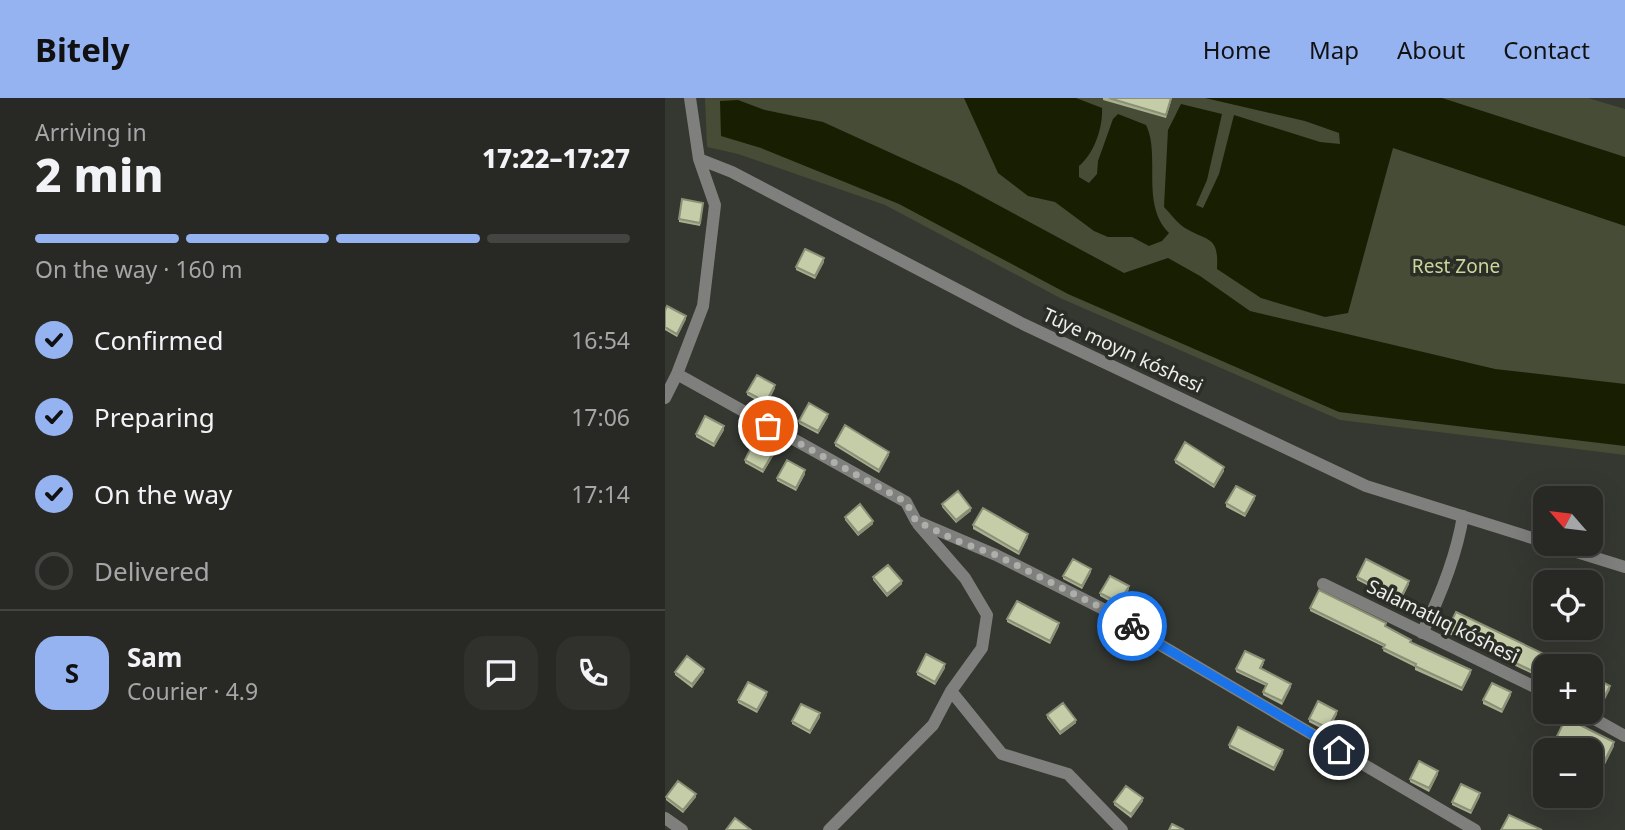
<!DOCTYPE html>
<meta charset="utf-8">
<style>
body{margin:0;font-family:"Noto Sans",sans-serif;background:#30312d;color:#f1f3f6;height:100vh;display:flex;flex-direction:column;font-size:26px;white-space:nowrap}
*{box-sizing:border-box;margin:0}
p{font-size:23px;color:#a5a6a7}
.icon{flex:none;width:38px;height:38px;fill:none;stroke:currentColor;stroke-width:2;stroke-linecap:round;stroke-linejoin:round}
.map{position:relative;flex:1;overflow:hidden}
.drawer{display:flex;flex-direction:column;background:#282925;width:665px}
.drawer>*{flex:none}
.needle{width:46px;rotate:298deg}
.buttons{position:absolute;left:868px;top:388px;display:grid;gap:14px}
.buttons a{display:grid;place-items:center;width:70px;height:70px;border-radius:14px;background:#282925;box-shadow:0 7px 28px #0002,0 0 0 2px #444542;font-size:35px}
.pin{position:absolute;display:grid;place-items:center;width:60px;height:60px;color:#fff;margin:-30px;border:4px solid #fff;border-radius:50%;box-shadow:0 2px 7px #0007}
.courier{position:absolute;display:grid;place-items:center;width:70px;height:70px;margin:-35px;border:5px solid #1a73e8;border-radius:50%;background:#fff;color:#222;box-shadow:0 2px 9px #0007}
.summary em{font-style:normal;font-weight:800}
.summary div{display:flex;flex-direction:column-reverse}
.summary{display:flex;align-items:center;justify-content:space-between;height:119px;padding:0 35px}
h1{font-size:46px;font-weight:800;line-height:52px}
.bar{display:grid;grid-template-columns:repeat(4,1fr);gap:10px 7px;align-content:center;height:84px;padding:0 35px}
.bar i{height:9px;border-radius:5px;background:#444542}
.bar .on{background:#95b2f1}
.bar p{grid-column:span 4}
.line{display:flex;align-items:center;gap:18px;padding:0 35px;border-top:2px solid #444542}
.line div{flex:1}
.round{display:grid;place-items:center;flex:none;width:74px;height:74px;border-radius:21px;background:#30312d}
ol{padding:0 35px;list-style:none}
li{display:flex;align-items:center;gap:21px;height:77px}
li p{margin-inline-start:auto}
li .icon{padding:7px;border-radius:50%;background:#95b2f1;color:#111;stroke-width:4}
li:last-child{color:#a5a6a7}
li i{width:38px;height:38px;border:4px solid #444542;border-radius:50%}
header{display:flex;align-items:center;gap:42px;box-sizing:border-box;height:98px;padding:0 35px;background:#95b2f1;color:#111}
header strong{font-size:33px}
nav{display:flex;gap:38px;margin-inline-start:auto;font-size:24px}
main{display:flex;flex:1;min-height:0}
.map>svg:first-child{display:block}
</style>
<header>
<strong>Bitely</strong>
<nav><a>Home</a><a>Map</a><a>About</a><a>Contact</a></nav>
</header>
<main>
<section class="drawer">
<div class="summary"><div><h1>2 min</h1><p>Arriving in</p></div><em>17:22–17:27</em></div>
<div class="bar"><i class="on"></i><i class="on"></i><i class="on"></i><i></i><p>On the way · 160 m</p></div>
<ol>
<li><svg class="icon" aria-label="check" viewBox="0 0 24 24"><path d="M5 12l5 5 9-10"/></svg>Confirmed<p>16:54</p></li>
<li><svg class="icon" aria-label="check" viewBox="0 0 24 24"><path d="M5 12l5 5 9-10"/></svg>Preparing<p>17:06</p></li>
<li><svg class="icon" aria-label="check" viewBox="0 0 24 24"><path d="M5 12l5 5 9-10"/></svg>On the way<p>17:14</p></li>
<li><i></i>Delivered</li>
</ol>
<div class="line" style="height:126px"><b class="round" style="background:#95b2f1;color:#111">S</b><div><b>Sam</b><p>Courier · 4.9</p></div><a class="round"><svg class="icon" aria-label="chat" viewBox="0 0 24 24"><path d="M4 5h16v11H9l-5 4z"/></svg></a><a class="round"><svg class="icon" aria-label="phone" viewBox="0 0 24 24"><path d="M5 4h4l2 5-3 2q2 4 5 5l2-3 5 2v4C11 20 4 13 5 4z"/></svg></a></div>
</section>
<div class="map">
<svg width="960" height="732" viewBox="0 0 960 732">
<rect width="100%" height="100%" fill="#353731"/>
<path fill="#464c35" d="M40,0H923L960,11V357L675,322L395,200L220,107L73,56L42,49Z"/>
<path fill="#181e01" d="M299,0H411L437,10C438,30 429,56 414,68V79L424,85L432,76L433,63L448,21L453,16L481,27C496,57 475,106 504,135L497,143L484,148L467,139H443L429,133L390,104L363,98L333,75Z
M540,0H777L960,59V128L728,50L683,215L660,219L596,200L552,171C554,137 543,144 520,130C512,125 506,116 499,109L503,32L516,6L557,16L542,82L531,107L538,110L554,76L569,17L655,44L675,46L674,35L640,23Z
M73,2L100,12L158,24L294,86L459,175L503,160L535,178L585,213L830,271L960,286V348L674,314L403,196L234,106L96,50L56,38L55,3Z"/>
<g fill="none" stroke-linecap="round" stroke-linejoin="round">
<path stroke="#7f807d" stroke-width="12" d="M34,61L67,74L358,226L701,388L880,444
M12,276L241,404L251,423L331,457L452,518L492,545L810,732
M0,300L12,276L38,208L50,107L34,61L25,0
M886,446L960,469
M658,486L880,594
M757,535C776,497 791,460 798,418
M286,593L337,656L403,676L457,732
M917,614L960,638
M0,720L17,732
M164,732L268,627L286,593L317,550L322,517L300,480L253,426"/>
</g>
<path fill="#a9b090" d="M438,0H507L501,20L438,2Z
M38,108L35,128L14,124V121Z
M159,164L150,181L131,172V169Z
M0,213L21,221L12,239L0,232Z
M110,290L101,308L82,297V294Z
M163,319L153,336L134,326V323Z
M59,332L49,349L31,339V336Z
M170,345L224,357L214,375L170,348Z
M108,358L98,375L80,365V362Z
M510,362L559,373L549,390L510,365Z
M140,376L131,393L112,383V380Z
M590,401L580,419L561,409V405Z
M277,406L306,413L291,425L277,409Z
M180,419L208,426L193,438L180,422Z
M308,427L363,439L354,457L308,431Z
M426,474L417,491L398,481V478Z
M208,479L237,486L222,499L208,482Z
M692,479L744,486L735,504L692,482Z
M464,491L454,509L435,498V495Z
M645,510L721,529L746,544L806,575L797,593L750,572V569L718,553L719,549L645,513Z
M342,521L394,528L385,546L342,524Z
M782,532L880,569V582L782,535Z
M599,565L596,571L626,589L617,607L598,597V594L601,588L571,574V571Z
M280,570L270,587L252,577V574Z
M10,574H39L27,590L10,577Z
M926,578L945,591L936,609L926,604Z
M102,597L92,615L73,605V602Z
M846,597L837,615L818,606V602Z
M672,616L663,634L644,624V621Z
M382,617L411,625L395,637L382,620Z
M155,619L145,636L127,626V623Z
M892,638L949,648L940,666L926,658V653H915L892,642Z
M564,647L618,655L609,673L564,650Z
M773,676L764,694L745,684V681Z
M815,698L806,716L787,707V704Z
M1,699H31L18,715L1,702Z
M478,703L466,720L449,707V704Z"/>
<path fill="#899076" d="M159,160V164L150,181V178Z
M21,218V221L12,239V236Z
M110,287V290L101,308V304Z
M163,316V319L153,336V333Z
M59,328V332L49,349V346Z
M224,354V357L214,375V372Z
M108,355V358L98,375V372Z
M559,369V373L549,390V387Z
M140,372V376L131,393V390Z
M590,398V401L580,419V416Z
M306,410V413L291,425V422Z
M208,423V426L193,438V435Z
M363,436V439L354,457V454Z
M426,471V474L417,491V488Z
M237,483V486L222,499V496Z
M744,483V486L735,504V501Z
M464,488V491L454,509V505Z
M394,525V528L385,546V543Z
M280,566V570L270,587V584Z
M39,571V574L27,590V586Z
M806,572V575L797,593V590Z
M626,586V589L617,607V603Z
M945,588V591L936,609V605Z
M102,594V597L92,615V612Z
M846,594V597L837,615V612Z
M672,613V616L663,634V630Z
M155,615V619L145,636V633Z
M411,622V625L395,637V634Z
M949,644V648L940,666V662Z
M618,652V655L609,673V670Z
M773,673V676L764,694V690Z
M815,695V698L806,716V713Z
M31,696V699L18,715V712Z
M478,700V703L466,720V716Z"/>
<path fill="#c4cda8" stroke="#899076" stroke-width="2" d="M444,0H506L501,17Z
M17,101L38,105L35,125L14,121Z
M140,151L159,160L150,178L131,169Z
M2,208L21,218L12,236L0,229V213Z
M92,277L110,287L101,304L82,294Z
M144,305L163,316L153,333L134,323Z
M40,318L59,328L49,346L31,336Z
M180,327L224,354L214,372L170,345Z
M89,344L108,355L98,372L80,362Z
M520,344L559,369L549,387L510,362Z
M122,362L140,372L131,390L112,380Z
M571,388L590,398L580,416L561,405Z
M293,393L306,410L291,422L277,406Z
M195,406L208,423L193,435L180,419Z
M318,410L363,436L354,454L308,427Z
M408,461L426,471L417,488L398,478Z
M701,461L744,483L735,501L692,479Z
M223,467L237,483L222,496L208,479Z
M445,478L464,488L454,505L435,495Z
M654,492L721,525L720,528L746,542L745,544L806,572L797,590L750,568L751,566L718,550L720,547L645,510Z
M352,503L394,525L385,543L342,521Z
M791,514L906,569H880V579L782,532Z
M580,553L599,562L595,570L626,586L617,603L598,594L602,586L571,571Z
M261,556L280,566L270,584L252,574Z
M22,558L39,571L27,586L10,574Z
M926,578L945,588L936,605L926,600Z
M83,584L102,594L92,612L73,602Z
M827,585L846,594L837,612L818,602Z
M653,603L672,613L663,630L644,621Z
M398,605L411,622L395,634L382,617Z
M136,606L155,615L145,633L127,623Z
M901,620L949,644L940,662L926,655V653H921L892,638Z
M573,629L618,652L609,670L564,647Z
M754,663L773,673L764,690L745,681Z
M13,683L31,696L18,712L1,699Z
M796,686L815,695L806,713L787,704Z
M461,688L478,700L466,716L449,704Z
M844,717L877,732H836Z
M70,720L86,732H61Z
M507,726L519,732H504Z"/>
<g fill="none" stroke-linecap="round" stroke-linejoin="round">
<path stroke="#adafaa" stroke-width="7" stroke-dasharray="0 12.6" d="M103,328L241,404L251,423L295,444L331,457L453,518L467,528"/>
<path stroke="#1a73e8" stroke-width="9" d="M467,528L492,545L674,652"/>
</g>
<g text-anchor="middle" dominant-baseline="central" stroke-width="7" stroke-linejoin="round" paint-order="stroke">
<g font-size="19" fill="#c8d69b" stroke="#2b2d27">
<text x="791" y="168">Rest Zone</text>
</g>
<g font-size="19" fill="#eeefeb" stroke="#2b2d27">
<text transform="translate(458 252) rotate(25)">Túye moyın kóshesi</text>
<text transform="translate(778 523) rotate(26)">Salamatlıq kóshesi</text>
</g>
</g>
</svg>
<div class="buttons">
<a><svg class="needle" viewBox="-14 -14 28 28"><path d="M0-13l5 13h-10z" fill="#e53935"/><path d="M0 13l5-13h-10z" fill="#a5a6a7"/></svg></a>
<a><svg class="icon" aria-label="locate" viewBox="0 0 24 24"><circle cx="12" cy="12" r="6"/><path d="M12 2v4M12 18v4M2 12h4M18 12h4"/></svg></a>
<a>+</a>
<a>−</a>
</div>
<div class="pin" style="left:103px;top:328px;background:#ea580c"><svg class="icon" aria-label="bag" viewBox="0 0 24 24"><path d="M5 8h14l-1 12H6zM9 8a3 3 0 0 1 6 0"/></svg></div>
<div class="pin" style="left:674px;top:652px;background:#1f2937"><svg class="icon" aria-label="home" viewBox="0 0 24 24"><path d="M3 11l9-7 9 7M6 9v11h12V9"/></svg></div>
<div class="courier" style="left:467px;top:528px"><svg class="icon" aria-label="bike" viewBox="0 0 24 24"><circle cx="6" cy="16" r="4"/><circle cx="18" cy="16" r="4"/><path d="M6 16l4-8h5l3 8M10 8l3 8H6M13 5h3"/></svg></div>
</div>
</main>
